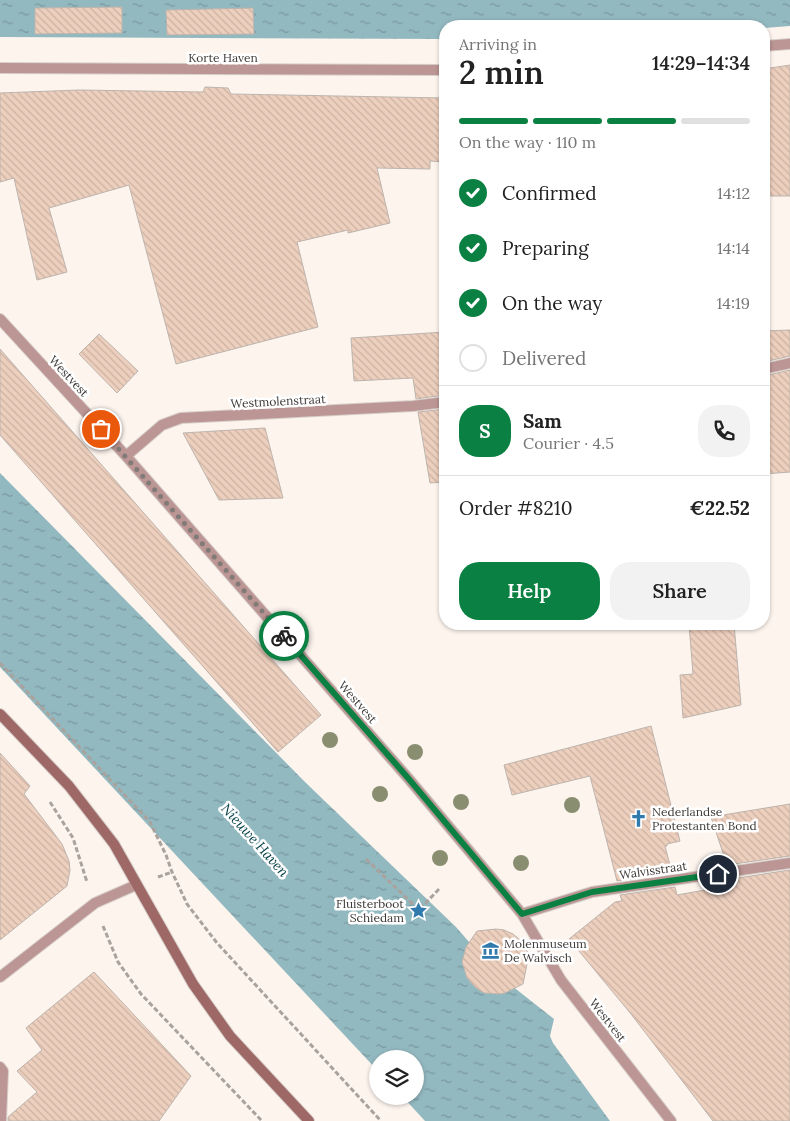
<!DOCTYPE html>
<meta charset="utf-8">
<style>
body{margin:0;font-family:Lora,serif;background:#f2f2f2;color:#222;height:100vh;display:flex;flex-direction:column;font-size:19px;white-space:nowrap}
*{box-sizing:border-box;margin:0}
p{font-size:16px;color:#767676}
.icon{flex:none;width:28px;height:28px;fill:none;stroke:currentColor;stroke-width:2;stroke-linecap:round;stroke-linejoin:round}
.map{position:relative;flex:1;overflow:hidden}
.drawer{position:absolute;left:439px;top:20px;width:331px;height:610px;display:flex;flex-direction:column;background:#fff;border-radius:20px;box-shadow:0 1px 4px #0004}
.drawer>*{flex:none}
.fabs{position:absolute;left:369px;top:1050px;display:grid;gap:10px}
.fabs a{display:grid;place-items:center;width:55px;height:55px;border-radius:50%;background:#fff;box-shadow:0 1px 4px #0004;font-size:25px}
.pin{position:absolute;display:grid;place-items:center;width:42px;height:42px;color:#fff;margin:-21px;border:2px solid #fff;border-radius:50%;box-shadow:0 1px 5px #0007}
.courier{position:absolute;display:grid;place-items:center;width:50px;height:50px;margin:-25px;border:4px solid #0b8043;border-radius:50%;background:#fff;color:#222;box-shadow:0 1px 6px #0007}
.overview em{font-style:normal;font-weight:600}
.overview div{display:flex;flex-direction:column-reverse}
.overview{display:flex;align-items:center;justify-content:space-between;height:85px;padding:0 20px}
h1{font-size:32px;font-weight:600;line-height:38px}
.bar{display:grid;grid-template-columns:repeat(4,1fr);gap:8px 5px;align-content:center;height:60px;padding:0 20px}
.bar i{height:6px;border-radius:4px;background:#e0e0e0}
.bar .on{background:#0b8043}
.bar p{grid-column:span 4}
.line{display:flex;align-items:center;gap:12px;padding:0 20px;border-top:1px solid #e0e0e0}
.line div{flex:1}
.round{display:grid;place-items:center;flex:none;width:52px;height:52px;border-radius:20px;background:#f2f2f2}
ol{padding:0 20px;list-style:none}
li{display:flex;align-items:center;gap:15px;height:55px}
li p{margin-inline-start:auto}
li .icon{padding:5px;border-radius:50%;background:#0b8043;color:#fff;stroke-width:4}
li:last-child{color:#767676}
li i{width:28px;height:28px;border:2px solid #e0e0e0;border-radius:50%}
.primary-button{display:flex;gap:10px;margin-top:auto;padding:10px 20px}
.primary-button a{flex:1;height:58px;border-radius:20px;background:#0b8043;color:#fff;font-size:20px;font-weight:600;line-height:58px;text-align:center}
.primary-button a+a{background:#f2f2f2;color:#222}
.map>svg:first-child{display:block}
</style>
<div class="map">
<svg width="790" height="1121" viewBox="0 0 790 1121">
<defs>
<pattern id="water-ripples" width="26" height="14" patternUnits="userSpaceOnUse" patternTransform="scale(1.25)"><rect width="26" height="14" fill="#93b9c0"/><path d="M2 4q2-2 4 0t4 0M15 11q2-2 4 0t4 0" fill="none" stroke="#79979d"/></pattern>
<pattern id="building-back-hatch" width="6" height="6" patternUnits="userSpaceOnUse" patternTransform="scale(1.25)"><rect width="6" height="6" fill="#edcfbd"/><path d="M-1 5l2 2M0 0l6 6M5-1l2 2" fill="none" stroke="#ccb2a3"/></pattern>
</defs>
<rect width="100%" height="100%" fill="#fdf4ee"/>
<path fill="url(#water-ripples)" d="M0,0H790V26L764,28V26H445V39L0,37Z
M0,473L306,783L456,927L497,974L554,1019L550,1036L553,1043L610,1121H425L402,1096H415V1059H378L377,1070L0,667Z"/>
<path fill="url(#building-back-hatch)" stroke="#bdb4ae" d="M122,7V33L35,34V8Z
M253,8L254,34L167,35L166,10Z
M790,65V196H764V69Z
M205,87L228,88L231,94L445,98V162L430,161V169L377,168L390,223L348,233V230L297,242L318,327L176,364L129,185L49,208L67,272L37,280L14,178L0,182V93L79,90L203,92Z
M790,330V356L764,362V331Z
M445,332V395L416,399L413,378L354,381L351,338Z
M99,334L138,371L117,393L79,354Z
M0,349L321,715L278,752L0,435Z
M790,370V472L764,474V376Z
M445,409V482L430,483L418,412Z
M265,428L283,498L219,500L183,433Z
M689,624H734L741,705L683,718L680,675L693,674Z
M651,726L680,841L667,844V846H665L672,873L617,881L590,776L512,795L504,765Z
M0,753L30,786L24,794L62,844L69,861L70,870L67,886L0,940Z
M790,804V856L727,865L711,817Z
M790,870V1121H713L631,1014L569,939L615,902L622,901L620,895L675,887L677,895L733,885L731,879Z
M496,929L504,930L513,934L520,940L529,954L523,984L505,993L499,994L484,993L476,988L467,978L462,962L466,947L477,931Z
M94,972L191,1076L159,1121H8V1117L37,1092L17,1071L42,1050L26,1028Z"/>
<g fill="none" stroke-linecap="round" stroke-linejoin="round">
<defs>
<path id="street" d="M764,46L790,44
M0,68L445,70
M0,319L126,456L408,778L522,914L561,980L671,1121
M764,369L790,363
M126,456L162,425L181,418L413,406L445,402
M522,914L592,892L790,863
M0,977L95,903L136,885
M0,1067L3,1071L1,1121"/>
<path id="secondary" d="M0,714L69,786L114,844L193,984L230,1036L309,1121"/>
</defs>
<use href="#street" stroke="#d7cfca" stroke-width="12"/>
<use href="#secondary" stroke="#d7cfca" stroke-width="12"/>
<path stroke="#a9a29d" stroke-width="3" stroke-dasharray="5 2.5" stroke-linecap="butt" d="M0,663L150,822L166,855L172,872L187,904L217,943L381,1121
M50,802L73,838L87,882
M366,859L419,910L440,888
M158,877L172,872
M103,926L118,962L141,994L262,1121"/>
<use href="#street" stroke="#bc9694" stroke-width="10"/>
<use href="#secondary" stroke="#9d6866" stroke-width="10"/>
</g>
<g fill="#8a8e71">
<circle cx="330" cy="740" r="8"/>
<circle cx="415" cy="752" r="8"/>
<circle cx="380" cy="794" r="8"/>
<circle cx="461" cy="802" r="8"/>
<circle cx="572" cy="805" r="8"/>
<circle cx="440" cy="858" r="8"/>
<circle cx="521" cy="863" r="8"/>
</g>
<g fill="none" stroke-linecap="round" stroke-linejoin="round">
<path stroke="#817b78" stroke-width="5" stroke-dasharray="0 9" d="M101,429L284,636"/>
<path stroke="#0b8043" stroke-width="6" d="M284,636L408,778L522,914L592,892L718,874"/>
</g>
<defs>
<symbol id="church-bare" viewBox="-9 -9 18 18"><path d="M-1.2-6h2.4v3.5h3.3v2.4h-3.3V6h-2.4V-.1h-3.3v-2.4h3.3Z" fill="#317aae" stroke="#fff" stroke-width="2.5" paint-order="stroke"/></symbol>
<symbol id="sight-bare" viewBox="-9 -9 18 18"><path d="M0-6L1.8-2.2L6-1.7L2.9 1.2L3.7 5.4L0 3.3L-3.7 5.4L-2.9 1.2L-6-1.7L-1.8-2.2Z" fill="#317aae" stroke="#fff" stroke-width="2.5" paint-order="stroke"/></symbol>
<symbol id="museum-bare" viewBox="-9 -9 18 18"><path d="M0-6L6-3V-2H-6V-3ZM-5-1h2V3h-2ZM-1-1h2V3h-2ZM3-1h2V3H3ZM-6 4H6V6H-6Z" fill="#317aae" stroke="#fff" stroke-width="2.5" paint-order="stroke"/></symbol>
</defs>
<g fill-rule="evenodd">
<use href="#church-bare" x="626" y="806" width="25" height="25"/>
<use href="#sight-bare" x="406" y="898" width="25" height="25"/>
<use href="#museum-bare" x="478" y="938" width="25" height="25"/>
</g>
<g text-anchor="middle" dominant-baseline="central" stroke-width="5" stroke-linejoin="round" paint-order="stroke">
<g font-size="12" fill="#3e3a38" stroke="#fff">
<text x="223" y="57">Korte Haven</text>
<text transform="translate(69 376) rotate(47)">Westvest</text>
<text transform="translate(278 401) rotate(-3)">Westmolenstraat</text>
<text transform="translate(358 702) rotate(49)">Westvest</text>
<text transform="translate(653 870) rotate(-8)">Walvisstraat</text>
<text transform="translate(608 1020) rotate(52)">Westvest</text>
</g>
<g font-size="12" fill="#3e3a38" stroke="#fff" text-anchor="start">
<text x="652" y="811">Nederlandse<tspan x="652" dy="14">Protestanten Bond</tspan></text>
<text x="404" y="903" text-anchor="end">Fluisterboot<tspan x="404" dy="14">Schiedam</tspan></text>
<text x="504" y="943">Molenmuseum<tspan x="504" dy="14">De Walvisch</tspan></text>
</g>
<g font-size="14" font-style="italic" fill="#003d46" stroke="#fff">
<text transform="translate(255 840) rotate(48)">Nieuwe Haven</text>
</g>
</g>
</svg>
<div class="fabs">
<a><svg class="icon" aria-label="layers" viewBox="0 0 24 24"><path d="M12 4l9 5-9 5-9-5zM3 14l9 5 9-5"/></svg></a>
</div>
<div class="pin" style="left:101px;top:429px;background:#ea580c"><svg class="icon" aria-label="bag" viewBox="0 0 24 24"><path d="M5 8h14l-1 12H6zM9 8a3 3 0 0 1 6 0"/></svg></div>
<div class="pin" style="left:718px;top:874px;background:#1f2937"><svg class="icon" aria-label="home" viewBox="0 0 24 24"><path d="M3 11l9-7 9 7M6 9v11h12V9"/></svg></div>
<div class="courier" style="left:284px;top:636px"><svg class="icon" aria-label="bike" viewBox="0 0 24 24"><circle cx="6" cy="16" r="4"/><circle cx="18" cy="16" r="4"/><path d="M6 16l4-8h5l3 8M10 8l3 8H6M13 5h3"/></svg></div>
<section class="drawer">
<div class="overview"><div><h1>2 min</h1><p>Arriving in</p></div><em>14:29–14:34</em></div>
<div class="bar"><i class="on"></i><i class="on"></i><i class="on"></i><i></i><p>On the way · 110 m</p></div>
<ol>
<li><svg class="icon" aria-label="check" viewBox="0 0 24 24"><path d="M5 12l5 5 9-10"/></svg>Confirmed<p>14:12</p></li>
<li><svg class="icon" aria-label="check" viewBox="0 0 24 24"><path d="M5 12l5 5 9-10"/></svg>Preparing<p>14:14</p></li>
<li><svg class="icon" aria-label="check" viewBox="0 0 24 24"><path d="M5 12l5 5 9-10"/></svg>On the way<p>14:19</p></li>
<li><i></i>Delivered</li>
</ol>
<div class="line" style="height:90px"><b class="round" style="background:#0b8043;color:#fff">S</b><div><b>Sam</b><p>Courier · 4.5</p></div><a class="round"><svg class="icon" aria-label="phone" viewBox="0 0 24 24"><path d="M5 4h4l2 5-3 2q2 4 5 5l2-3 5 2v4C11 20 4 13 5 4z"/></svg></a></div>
<div class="line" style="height:65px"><div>Order #8210</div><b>€22.52</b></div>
<div class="primary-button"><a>Help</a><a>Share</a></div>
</section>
</div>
